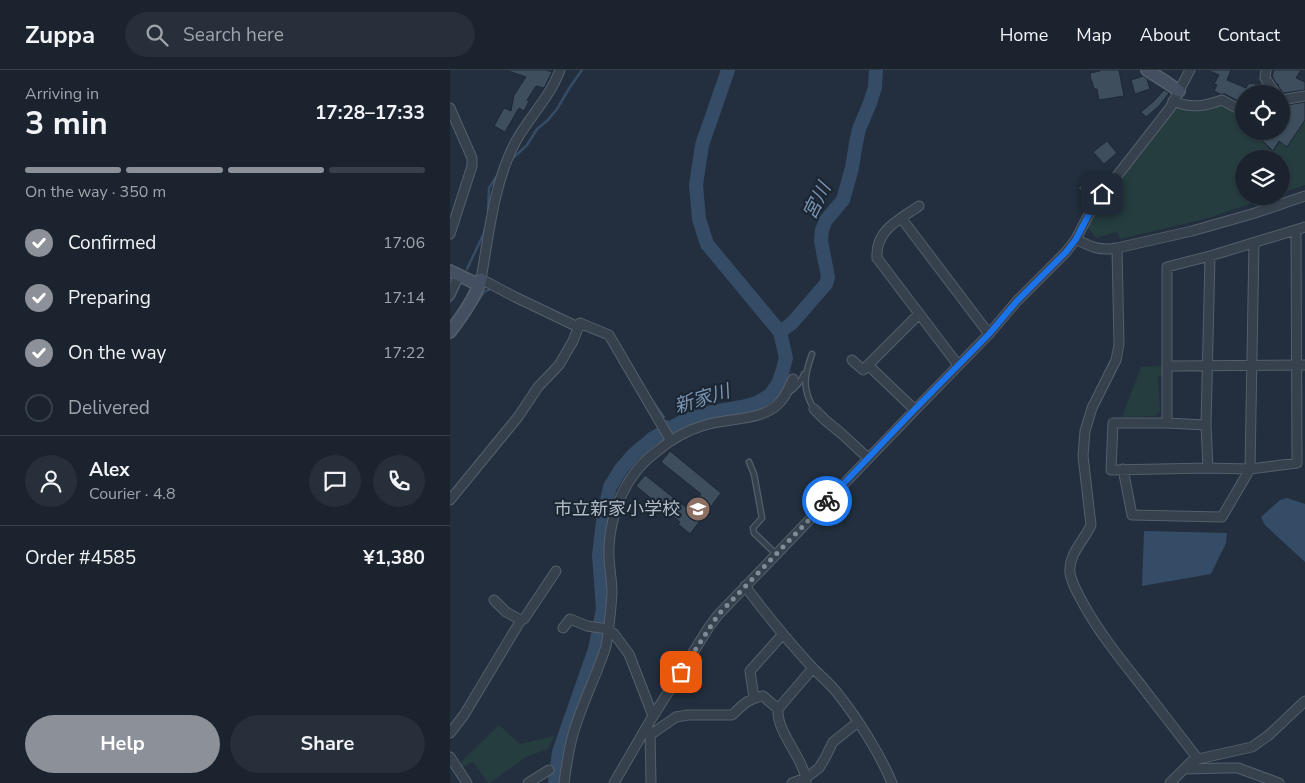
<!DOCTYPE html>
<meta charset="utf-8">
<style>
body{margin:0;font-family:"Nunito Sans","Noto Sans JP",sans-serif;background:#272f3a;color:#f1f3f6;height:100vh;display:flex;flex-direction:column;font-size:19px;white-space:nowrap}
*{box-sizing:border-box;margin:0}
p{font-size:16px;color:#9fa4aa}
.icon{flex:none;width:28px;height:28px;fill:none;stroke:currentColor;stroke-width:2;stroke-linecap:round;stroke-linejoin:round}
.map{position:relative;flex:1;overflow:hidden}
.drawer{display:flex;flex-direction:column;background:#1a232e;width:450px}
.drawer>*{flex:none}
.controls{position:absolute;left:785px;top:15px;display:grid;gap:10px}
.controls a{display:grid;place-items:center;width:55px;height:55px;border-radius:50%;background:#1a232e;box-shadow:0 1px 4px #0004,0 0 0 1px #38404a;font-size:25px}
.pin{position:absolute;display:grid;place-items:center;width:42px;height:42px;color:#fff;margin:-21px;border-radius:10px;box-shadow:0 2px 8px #0006}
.courier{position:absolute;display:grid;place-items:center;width:50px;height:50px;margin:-25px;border:4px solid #1a73e8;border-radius:50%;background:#fff;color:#222;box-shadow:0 1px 6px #0007}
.overview em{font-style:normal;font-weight:700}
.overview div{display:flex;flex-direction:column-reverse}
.overview{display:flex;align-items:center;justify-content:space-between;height:85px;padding:0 25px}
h1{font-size:32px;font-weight:700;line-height:38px}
.bar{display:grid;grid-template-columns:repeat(4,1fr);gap:8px 5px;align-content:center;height:60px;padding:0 25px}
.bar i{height:6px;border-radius:4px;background:#38404a}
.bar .current{background:#8c9099}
.bar p{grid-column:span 4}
.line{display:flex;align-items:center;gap:12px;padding:0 25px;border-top:1px solid #38404a}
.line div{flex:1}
.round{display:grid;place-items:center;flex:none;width:52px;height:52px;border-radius:26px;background:#272f3a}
ol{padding:0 25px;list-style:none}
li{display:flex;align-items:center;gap:15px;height:55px}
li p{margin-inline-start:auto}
li .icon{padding:5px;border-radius:50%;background:#8c9099;color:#fff;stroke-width:4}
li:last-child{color:#9fa4aa}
li i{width:28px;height:28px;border:2px solid #38404a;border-radius:50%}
.action{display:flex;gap:10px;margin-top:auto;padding:10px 25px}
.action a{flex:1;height:58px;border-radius:30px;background:#8c9099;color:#fff;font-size:20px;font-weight:700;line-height:58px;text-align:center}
.action a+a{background:#272f3a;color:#f1f3f6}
header{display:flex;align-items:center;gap:30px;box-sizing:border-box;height:70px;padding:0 25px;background:#1a232e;border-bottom:1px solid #38404a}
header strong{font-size:24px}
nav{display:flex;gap:28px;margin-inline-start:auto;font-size:18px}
.search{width:350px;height:45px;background:#272f3a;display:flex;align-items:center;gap:12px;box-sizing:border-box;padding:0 18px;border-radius:28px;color:#9fa4aa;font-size:19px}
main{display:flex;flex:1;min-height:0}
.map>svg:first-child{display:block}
</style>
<header>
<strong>Zuppa</strong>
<div class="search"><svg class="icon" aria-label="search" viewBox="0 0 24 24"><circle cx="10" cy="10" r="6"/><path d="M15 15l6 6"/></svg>Search here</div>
<nav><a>Home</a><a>Map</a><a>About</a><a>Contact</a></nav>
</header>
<main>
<section class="drawer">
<div class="overview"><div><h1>3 min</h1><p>Arriving in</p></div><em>17:28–17:33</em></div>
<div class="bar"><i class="current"></i><i class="current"></i><i class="current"></i><i></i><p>On the way · 350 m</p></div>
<ol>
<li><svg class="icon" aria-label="check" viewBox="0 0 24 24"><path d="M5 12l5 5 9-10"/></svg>Confirmed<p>17:06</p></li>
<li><svg class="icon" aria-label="check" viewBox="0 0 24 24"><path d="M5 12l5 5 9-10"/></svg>Preparing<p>17:14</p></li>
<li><svg class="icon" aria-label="check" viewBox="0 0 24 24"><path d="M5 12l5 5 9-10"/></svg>On the way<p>17:22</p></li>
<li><i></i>Delivered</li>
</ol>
<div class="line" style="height:90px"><a class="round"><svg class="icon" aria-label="person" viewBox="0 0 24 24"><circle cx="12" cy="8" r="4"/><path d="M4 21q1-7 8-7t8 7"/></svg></a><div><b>Alex</b><p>Courier · 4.8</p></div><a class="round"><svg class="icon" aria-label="chat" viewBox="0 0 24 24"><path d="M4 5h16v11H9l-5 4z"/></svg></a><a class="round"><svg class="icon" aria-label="phone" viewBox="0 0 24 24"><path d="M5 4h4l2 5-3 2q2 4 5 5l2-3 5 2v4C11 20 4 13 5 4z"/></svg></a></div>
<div class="line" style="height:65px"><div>Order #4585</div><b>¥1,380</b></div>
<div class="action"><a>Help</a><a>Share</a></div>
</section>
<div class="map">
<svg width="855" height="713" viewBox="0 0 855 713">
<rect width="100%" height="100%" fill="#232f3e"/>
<path fill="#253d3f" d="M772,33L794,45V61H800L823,82L847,48H855V115L831,123V89H794V126H823L755,149L670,169L667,162L646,168L636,155L663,115L724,37L748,41Z
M712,296V306H708L710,341L706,346L672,347L691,297Z
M49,655L70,674L104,666L98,679L76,687L40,713H38L23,692L11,698L9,694Z"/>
<path fill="#354c66" d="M837,428L855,434V492L815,455L811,447L830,430Z
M694,461L777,463L776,473L761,504L692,516Z"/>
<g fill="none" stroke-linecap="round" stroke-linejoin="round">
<path stroke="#354c66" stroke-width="2.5" d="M61,90L77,75L87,59L97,51L107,39L120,17L132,0
M38,143L39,118L48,104
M17,199L34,163L35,158
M0,232L4,227L10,214
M26,234L34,222L42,218
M132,259L158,269
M201,329L214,347
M217,351L221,357"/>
<path stroke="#354c66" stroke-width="14" d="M330,262L342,253L376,214L378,207L371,171L372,160L376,150L393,130L402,98L406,73L409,59L420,33L425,17L426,0
M105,713L109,682L145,579L153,539L149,485L154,443L160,417L171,399L183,385L203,368L233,351L257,343L292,337L307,333L320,325L328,314L332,303L336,288L330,262L257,174L249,149L246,115L252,75L278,0"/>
</g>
<path fill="#3e4e5d" stroke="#1e2835" d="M58,0H96L102,2L94,18L86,16L77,30L79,31L74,41L69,38L55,62L44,56L54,38L61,41L64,25L76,7L58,1Z
M650,0H669L674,26L649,30L647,19H644L642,11H641L640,3L650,1Z
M757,0H781L777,10L796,18L798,14L806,13L803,21L807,24H794V34L775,24H770L764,21L767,15L764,14L769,5Z
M824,0H851L846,8L855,12V20L833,23L828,16L829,15L826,13L822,6Z
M693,6L697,9L700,19L685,24L681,10Z
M714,20L719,23L709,36L696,47L691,42L704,31Z
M855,32V50L837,77L829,71L823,81L802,61H831V36Z
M657,71L667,83L654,94L643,82Z
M636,112L641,121L638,122L639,124L634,127L628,117Z
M220,381L271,423L240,464L228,454L230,452L186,416L195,405L239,440L251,424L211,392Z"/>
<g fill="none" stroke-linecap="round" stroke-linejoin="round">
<defs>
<path id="lane" d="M362,284C354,306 352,319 364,339
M338,323C345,318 351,313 354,304
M299,392L304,404L312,448L303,458L304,463L326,484"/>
<path id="street" d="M110,0C100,27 80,46 66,71C44,111 39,164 31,209L65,227L128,257
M816,0L815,8L826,24
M831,30L855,26
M723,31C741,39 755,36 772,30L794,42
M0,38L22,88V96L0,164
M469,136C449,150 425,160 427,188L508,295
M452,149L539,264
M626,169C641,177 649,181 667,178L742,161L805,143L855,126
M667,178L669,275L666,290L642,338L635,361L633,386L641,455C634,471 618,484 620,503C622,515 629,525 634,535C649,562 668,586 687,610C707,636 728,663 748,689
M0,225L9,205
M402,290L413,300L469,244
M418,295L465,340
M717,296L855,295
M364,339L375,350L392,364L418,388
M717,353V197L760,186L855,157
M756,355L717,353H663L661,400L758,398L800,399L847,393L846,160
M758,398L756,355L760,186
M673,399L682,445L772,447L800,399L804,173
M0,430L68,347L88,317L109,295L123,271L130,253L159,265L221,371
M295,516C316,544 338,571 361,596C370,606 381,614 388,624C408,649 430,684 442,713
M44,530L56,542L71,550L74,549L106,501
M113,558L120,549L137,556L158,559L164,564L179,584L203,646
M304,628L300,601L333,564
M200,661L201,713
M0,663L14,645L71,550
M200,665L226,647L238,645H282C293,635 297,629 313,626L328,639
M0,687L17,713
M734,699L774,698H788L829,713
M78,713L99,700
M114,713C116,698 118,683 122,668C128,645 138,623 147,601C150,592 154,584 156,576C159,560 161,538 162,523C162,508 158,493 159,477C161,441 176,404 206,382C220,370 238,360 255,355C278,348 314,351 330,332C336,326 339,317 343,309
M164,713L200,651L259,557L268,545L465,340L539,264L567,231L616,182L626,169L638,146L652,125L720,38L740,0
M342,713L356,708L369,698L375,688L383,672L408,652
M356,713C355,688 326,663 328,639L363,598
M720,713L741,692L748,689L802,677L819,665L855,631"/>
<path id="secondary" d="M697,0L716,12L729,21
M0,201L29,215
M0,262C12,246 25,228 31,209"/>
</defs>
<use href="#lane" stroke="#555f6c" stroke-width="7"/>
<use href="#street" stroke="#555f6c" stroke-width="11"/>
<use href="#secondary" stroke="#555f6c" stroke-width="14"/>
<use href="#lane" stroke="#37414e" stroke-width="4.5"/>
<use href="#street" stroke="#37414e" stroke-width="9"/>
<use href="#secondary" stroke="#445061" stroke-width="11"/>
</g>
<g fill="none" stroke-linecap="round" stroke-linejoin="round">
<path stroke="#808b98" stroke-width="5" stroke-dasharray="0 9" d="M231,602L268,545L377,431"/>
<path stroke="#1a73e8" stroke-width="6" d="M377,431L464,340L539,264L567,231L616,182L626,169L638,146L652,124"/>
</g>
<defs>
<symbol id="school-disc" viewBox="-11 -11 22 22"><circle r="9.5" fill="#8d6e63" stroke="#1c2633"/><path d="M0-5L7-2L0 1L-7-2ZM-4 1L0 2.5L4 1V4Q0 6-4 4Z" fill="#fff"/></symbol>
</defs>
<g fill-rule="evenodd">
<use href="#school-disc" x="234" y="425" width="28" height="28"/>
</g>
<g text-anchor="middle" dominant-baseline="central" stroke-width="4.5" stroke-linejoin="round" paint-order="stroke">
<g font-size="18" fill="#b2bcc9" stroke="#1c2633" text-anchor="end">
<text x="230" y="439">市立新家小学校</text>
</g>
<g font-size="19" font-style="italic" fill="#7994b2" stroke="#1c2633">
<text transform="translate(367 131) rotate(-63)">宮川</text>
<text transform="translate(252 329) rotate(-17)">新家川</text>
</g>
</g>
</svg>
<div class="controls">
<a><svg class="icon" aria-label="locate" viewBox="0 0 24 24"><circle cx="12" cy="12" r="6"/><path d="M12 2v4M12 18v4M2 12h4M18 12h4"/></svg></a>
<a><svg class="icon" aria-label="layers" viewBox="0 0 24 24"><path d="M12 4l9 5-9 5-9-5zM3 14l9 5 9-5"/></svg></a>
</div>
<div class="pin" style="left:231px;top:602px;background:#ea580c"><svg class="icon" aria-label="bag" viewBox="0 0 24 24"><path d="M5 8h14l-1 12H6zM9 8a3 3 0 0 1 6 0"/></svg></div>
<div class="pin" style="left:652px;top:124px;background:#1f2937"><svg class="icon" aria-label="home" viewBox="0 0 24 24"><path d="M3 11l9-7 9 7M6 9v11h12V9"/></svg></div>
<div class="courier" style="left:377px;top:431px"><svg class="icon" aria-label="bike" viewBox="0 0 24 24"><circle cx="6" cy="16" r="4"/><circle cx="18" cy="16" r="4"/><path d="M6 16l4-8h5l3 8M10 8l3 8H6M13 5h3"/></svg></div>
</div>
</main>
